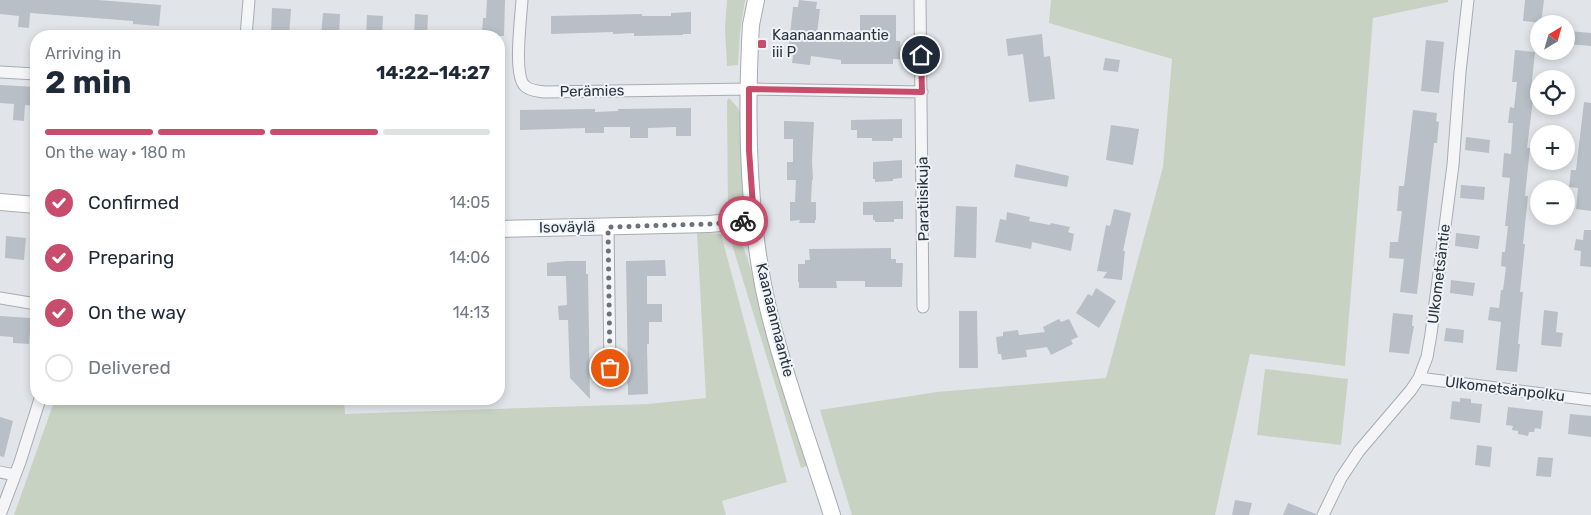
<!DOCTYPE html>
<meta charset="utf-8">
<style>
body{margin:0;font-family:Rubik,sans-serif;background:#f2f2f3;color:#1f2937;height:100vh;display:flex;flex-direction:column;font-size:19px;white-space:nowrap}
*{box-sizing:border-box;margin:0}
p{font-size:16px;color:#747a83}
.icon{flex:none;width:28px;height:28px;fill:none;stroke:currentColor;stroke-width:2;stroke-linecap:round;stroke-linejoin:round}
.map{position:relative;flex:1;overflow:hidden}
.side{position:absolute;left:30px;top:30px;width:475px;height:375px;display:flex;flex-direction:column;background:#fff;border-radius:20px;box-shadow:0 2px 8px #0003}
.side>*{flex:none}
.needle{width:32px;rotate:37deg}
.tools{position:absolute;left:1530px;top:15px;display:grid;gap:10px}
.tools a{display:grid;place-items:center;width:45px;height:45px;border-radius:50%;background:#fff;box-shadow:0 2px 8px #0003;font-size:25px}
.pin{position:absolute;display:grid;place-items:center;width:42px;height:42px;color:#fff;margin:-21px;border:2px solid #fff;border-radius:50%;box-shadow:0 1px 5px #0007}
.courier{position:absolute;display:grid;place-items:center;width:50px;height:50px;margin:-25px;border:4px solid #c84c6b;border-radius:50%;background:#fff;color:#222;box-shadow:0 1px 6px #0007}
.headline em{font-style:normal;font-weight:700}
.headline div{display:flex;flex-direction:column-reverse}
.headline{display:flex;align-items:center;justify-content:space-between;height:85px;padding:0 15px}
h1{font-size:32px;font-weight:700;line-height:38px}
.bar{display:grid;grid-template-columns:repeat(4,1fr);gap:8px 5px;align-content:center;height:60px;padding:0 15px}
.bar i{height:6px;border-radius:4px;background:#e0e1e3}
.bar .current{background:#c84c6b}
.bar p{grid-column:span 4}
ol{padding:0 15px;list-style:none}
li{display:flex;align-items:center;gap:15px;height:55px}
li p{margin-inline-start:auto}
li .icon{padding:5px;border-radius:50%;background:#c84c6b;color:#fff;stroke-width:4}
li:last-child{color:#747a83}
li i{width:28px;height:28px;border:2px solid #e0e1e3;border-radius:50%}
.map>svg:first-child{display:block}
</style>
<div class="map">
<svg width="1591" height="515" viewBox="0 0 1591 515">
<rect width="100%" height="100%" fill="#e1e5e9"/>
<path fill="#c8d2c2" d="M727,0H745L740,32L738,65L727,66L725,29Z
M1051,0H1448V2L1373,18L1345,366L1250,354L1215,515H852L820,410L937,392L1106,378L1163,167L1172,59L1049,23Z
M729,98L738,108L741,116C742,132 748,197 740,207C738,210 733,211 730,212L728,211L727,101Z
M697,232L721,234L787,482L722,501L726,515H14L55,399H344L345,414L648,404L706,398Z
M732,237L736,239L743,247L747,257L761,306L809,465L801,468L730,238Z
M1265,369L1348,379L1341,445L1257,435Z"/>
<path fill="#b8bfc6" d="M0,0H98L161,5L159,26L133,24V21L30,13L29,28L18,27L19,16L0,14Z
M487,0H505L504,36H484V34H482L483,18H486Z
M799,0L817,2L816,9H820L816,42H841V38H860V15H896V41H900L901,59H893V64H841V60L811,56L810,65L792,63L793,55L788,54L793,7H798Z
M1525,0H1544L1541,23L1523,21Z
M272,8L291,9L289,36H271Z
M691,12V34H683V35L634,36V33L613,34V32L551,34V16L642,14V16H671V13Z
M323,13L340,14L339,36H321Z
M415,14L428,15L427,36H414Z
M367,15L383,16L382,36H366Z
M1569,31L1591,33V46L1567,44Z
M1042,34L1044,57L1050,56L1055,99L1029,102L1023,54L1008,56L1006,39Z
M1426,40L1444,42L1439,93L1421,91Z
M1515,50L1535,52L1530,100H1533L1527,148H1530L1525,196H1528L1523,244H1525L1520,292H1523L1518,344H1520L1517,372L1496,370L1501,322L1488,320L1490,307L1499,308L1501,290H1503L1506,267L1501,266L1502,252H1505L1508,226H1505L1510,178L1502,177L1504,153L1511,154L1513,123H1508L1510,107L1514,108L1517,82H1512Z
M1105,58L1120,60L1118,72L1103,70Z
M0,85L36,87V106L25,105L24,121L13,120L14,104L0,103Z
M1584,102L1591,103V211L1576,209L1578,188L1569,187L1571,170H1576Z
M691,108V136H676V127L648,128V138H630V127H604V133H585V128L520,130V110L595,109V112L618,111V109Z
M1413,110L1437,113L1436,121L1439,122L1437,143H1434L1417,294L1400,292L1404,259L1389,258L1390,242H1398L1402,211H1397L1399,186H1404Z
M902,119V138H893V141H872V138H857V130H851V120Z
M784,121L814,122L812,161L813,180H812L811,202H816V220H815V223H799L800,220L790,221V202H795L796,180H787V162H793V139H784Z
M1111,125L1139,129L1133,165L1106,160Z
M1466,137L1490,140L1489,153L1465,150Z
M902,160V178L893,179V181L875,182V179H873V162Z
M1016,164L1069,176L1067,187L1014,177Z
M1461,185L1485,187L1484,200L1460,198Z
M903,201V219H894V222H875V220H873V215H863V202Z
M956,206L977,207L976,258L954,257Z
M1114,209L1131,213L1123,251H1125L1122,280L1103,278L1107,272L1097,271L1106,225L1110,226Z
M1007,212L1030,217L1029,221L1050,225L1051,223L1070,227L1068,232L1074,234L1071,251L1032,242L1031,249L995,242L1000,219L1006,220Z
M1584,230H1591V267L1580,266L1581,251L1574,250L1576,239L1583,240Z
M1456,233L1480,236L1478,249L1455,246Z
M6,236L26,238L24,260L5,258Z
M891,248V259H896V263H903L902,287H865V281H836L837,288H799V282H798V264H805V260H810L809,249Z
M665,260L666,276H647V304H662V322H649V344H647L648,394L628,395V385L627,384L628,376L626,261Z
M566,261H586V274H588L590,399L570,378L568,320H559L558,306L567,305L566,276H547V263Z
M1451,280L1475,283L1473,296L1450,293Z
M1096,288L1116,301L1099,328L1076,313L1088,294L1092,296Z
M1544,310L1558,312L1556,332L1563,333L1561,347L1541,345Z
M959,311H977L978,368H959Z
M1393,313L1413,315L1412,326H1414L1409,354L1389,352Z
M0,316L31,318L29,344L13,343V337L0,336Z
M1059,319L1061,322L1069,319L1078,337L1071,340L1073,344L1051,355L1047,347L1026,350L1027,357L1002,360L1001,354H998L996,337L1003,336V332L1018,330L1019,335L1045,332L1043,327Z
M1446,328L1464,330L1463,343L1444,341Z
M1460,398L1471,399V403L1482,404L1480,423L1450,419L1452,401L1460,402Z
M1508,407L1543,411L1541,429L1535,428L1534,432H1529L1528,436L1518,434V431L1512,430L1513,426L1506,425Z
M1570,414L1591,416V437L1568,434Z
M0,417L13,421L4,457L0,456Z
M1477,445L1492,447L1490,467L1475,465Z
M1538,457L1553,458L1551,477L1536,476Z
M1235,500L1252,503L1249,515H1232Z
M1288,503L1316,514V515H1283Z"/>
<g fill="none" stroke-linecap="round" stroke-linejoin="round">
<defs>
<path id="street" d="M522,0C521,17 513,76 525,86C530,91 538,91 544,92L749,89L922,92
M920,0L923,307
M246,36L249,0
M0,72L36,74
M608,227L610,368
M0,298L36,304
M1419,378L1591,400
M0,472L15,475
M0,515L20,462L40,399
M1323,515L1341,478L1359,451L1411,390L1419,378L1427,357L1431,334L1453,165L1460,72L1468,0"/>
<path id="secondary" d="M756,0L751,25L750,43C746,131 748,222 768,308C785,378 810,446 832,515
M0,202L36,205
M499,229L709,224L754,220"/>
</defs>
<use href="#street" stroke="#a6acb3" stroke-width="13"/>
<use href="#secondary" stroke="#a6acb3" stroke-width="18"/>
<use href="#street" stroke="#f4f5f7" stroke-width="11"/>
<use href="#secondary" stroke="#fff" stroke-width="16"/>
</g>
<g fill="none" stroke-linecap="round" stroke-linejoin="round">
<path stroke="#6a727b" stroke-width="5" stroke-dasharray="0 9" d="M610,368L608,227L709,224L743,221"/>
<path stroke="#c84c6b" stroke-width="6" d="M743,221L754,220L749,150V89L922,92L921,55"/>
</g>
<rect fill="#c84c6b" stroke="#f0f4f6" stroke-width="2" x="757" y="39" width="10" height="10" rx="2.5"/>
<g text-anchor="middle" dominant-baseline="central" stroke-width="4" stroke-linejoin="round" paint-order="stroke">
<g font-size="15" fill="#2a3440" stroke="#f0f4f6" text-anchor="start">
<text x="772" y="35">Kaanaanmaantie<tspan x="772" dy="17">iii P</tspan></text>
</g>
<g font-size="15" fill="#2a3440" stroke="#f0f4f6">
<text transform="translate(592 91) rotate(-1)">Perämies</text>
<text transform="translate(923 199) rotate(-91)">Paratiisikuja</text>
<text transform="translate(567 227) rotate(-1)">Isoväylä</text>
<text transform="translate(1439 274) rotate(-83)">Ulkometsäntie</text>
<text transform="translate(775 320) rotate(76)">Kaanaanmaantie</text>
<text transform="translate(1505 389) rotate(7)">Ulkometsänpolku</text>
</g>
</g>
</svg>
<div class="tools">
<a><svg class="needle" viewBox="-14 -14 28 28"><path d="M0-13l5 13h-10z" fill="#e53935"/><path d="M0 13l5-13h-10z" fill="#747a83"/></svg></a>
<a><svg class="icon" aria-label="locate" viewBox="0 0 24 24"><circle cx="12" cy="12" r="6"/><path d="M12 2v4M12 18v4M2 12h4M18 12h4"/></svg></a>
<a>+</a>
<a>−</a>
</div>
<div class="pin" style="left:610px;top:368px;background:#ea580c"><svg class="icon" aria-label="bag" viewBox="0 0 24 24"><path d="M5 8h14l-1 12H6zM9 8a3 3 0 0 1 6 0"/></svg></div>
<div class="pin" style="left:921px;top:55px;background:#1f2937"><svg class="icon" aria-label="home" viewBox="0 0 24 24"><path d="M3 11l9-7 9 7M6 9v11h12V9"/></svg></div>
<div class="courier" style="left:743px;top:221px"><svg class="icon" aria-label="bike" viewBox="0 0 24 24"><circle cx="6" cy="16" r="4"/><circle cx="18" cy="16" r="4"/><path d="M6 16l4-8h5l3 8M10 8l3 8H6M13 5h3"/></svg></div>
<section class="side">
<div class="headline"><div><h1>2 min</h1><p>Arriving in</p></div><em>14:22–14:27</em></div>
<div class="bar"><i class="current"></i><i class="current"></i><i class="current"></i><i></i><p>On the way · 180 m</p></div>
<ol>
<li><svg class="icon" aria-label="check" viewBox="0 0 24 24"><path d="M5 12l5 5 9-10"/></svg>Confirmed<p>14:05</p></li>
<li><svg class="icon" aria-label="check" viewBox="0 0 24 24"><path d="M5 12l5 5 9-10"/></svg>Preparing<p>14:06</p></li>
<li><svg class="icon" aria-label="check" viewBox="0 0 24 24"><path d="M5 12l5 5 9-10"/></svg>On the way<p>14:13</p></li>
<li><i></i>Delivered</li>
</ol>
</section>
</div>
